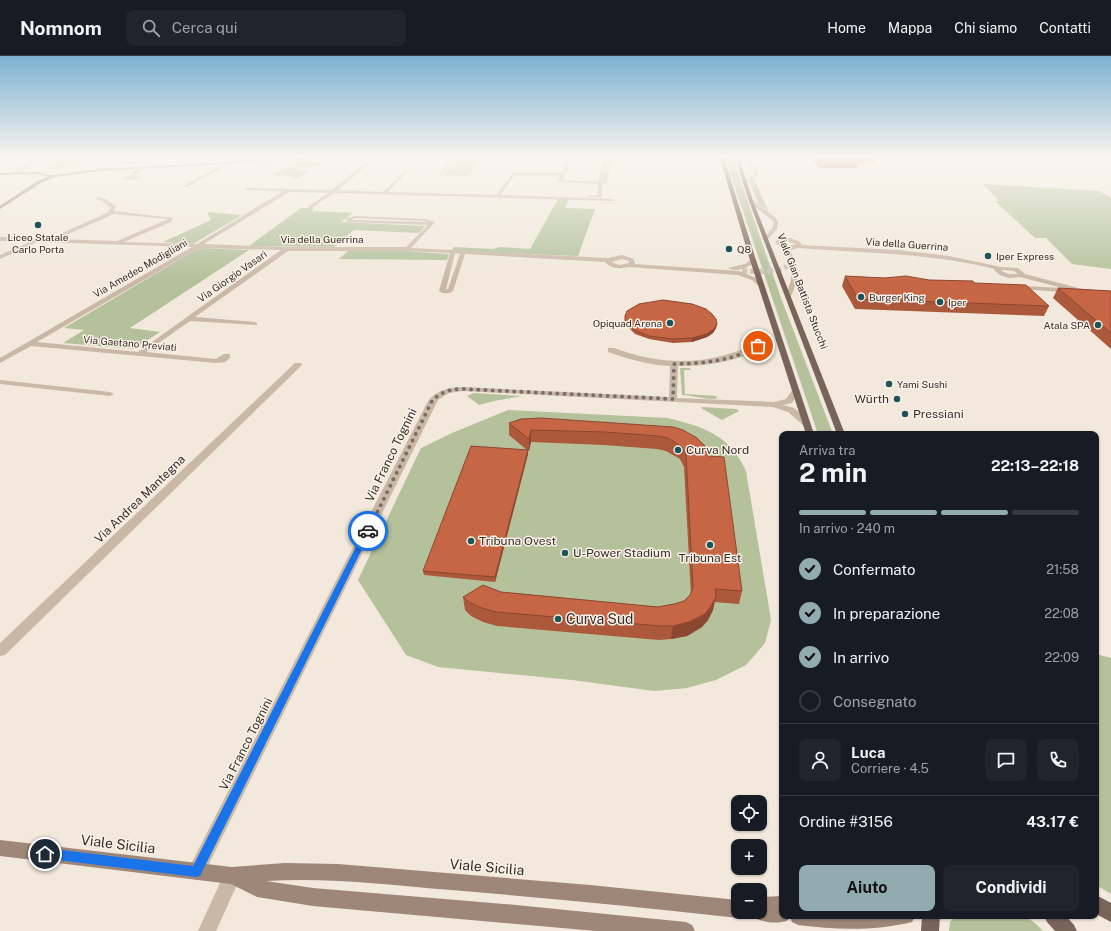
<!DOCTYPE html>
<html lang="it">
<meta charset="utf-8">
<style>
body{margin:0;font-family:"Public Sans",sans-serif;background:#20242c;color:#f1f3f6;height:100vh;display:flex;flex-direction:column;font-size:15px;white-space:nowrap}
*{box-sizing:border-box;margin:0}
p{font-size:13px;color:#9ea1a6}
.icon{flex:none;width:22px;height:22px;fill:none;stroke:currentColor;stroke-width:2;stroke-linecap:round;stroke-linejoin:round}
.map{position:relative;flex:1;overflow:hidden}
.drawer{position:absolute;left:779px;top:375px;width:320px;height:488px;display:flex;flex-direction:column;background:#171b24;border-radius:8px;box-shadow:0 1px 3px #0004}
.drawer>*{flex:none}
.controls{position:absolute;left:731px;top:739px;display:grid;gap:8px}
.controls a{display:grid;place-items:center;width:36px;height:36px;border-radius:8px;background:#171b24;box-shadow:0 1px 3px #0004;font-size:20px}
.pin{position:absolute;display:grid;place-items:center;width:34px;height:34px;color:#fff;margin:-17px;border:2px solid #fff;border-radius:50%;box-shadow:0 1px 4px #0007}
.courier{position:absolute;display:grid;place-items:center;width:40px;height:40px;margin:-20px;border:3px solid #1a73e8;border-radius:50%;background:#fff;color:#222;box-shadow:0 1px 5px #0007}
.overview em{font-style:normal;font-weight:700}
.overview div{display:flex;flex-direction:column-reverse}
.overview{display:flex;align-items:center;justify-content:space-between;height:68px;padding:0 20px}
h1{font-size:26px;font-weight:700;line-height:30px}
.bar{display:grid;grid-template-columns:repeat(4,1fr);gap:6px 4px;align-content:center;height:48px;padding:0 20px}
.bar i{height:5px;border-radius:3px;background:#363941}
.bar .on{background:#92abaf}
.bar p{grid-column:span 4}
.line{display:flex;align-items:center;gap:10px;padding:0 20px;border-top:1px solid #363941}
.line div{flex:1}
.round{display:grid;place-items:center;flex:none;width:42px;height:42px;border-radius:8px;background:#20242c}
ol{padding:0 20px;list-style:none}
li{display:flex;align-items:center;gap:12px;height:44px}
li p{margin-inline-start:auto}
li .icon{padding:4px;border-radius:50%;background:#92abaf;color:#111;stroke-width:4}
li:last-child{color:#9ea1a6}
li i{width:22px;height:22px;border:2px solid #363941;border-radius:50%}
.button{display:flex;gap:8px;margin-top:auto;padding:8px 20px}
.button a{flex:1;height:46px;border-radius:8px;background:#92abaf;color:#111;font-size:16px;font-weight:700;line-height:46px;text-align:center}
.button a+a{background:#20242c;color:#f1f3f6}
header{display:flex;align-items:center;gap:24px;box-sizing:border-box;height:56px;padding:0 20px;background:#171b24;border-bottom:1px solid #363941}
header strong{font-size:19px}
nav{display:flex;gap:22px;margin-inline-start:auto;font-size:14px}
.search{width:280px;height:36px;background:#20242c;display:flex;align-items:center;gap:10px;box-sizing:border-box;padding:0 14px;border-radius:8px;color:#9ea1a6;font-size:15px}
.map>svg:first-child{display:block}
</style>
<header>
<strong>Nomnom</strong>
<div class="search"><svg class="icon" aria-label="search" viewBox="0 0 24 24"><circle cx="10" cy="10" r="6"/><path d="M15 15l6 6"/></svg>Cerca qui</div>
<nav><a>Home</a><a>Mappa</a><a>Chi siamo</a><a>Contatti</a></nav>
</header>
<div class="map">
<svg width="1111" height="875" viewBox="0 0 1111 875">
<rect width="100%" height="100%" fill="#f2e8db"/>
<path fill="#b4c19b" d="M71,102H86L63,112L44,113Z
M456,102H482L467,120L444,119Z
M604,102H613L606,128L598,126Z
M725,102H733L781,242L833,378H818Z
M326,105L315,112L301,111L296,114L308,116L296,123L289,120L273,119L294,106Z
M754,122L768,155L758,147L749,125Z
M983,128L1100,135L1111,142V213L1072,208L1046,182H1035L995,145H999Z
M558,143H569L565,152L595,153L578,200L451,195L454,191L493,193L500,191L530,193Z
M301,152H314L312,155L353,157L341,166L425,170L419,177L354,174L334,191L249,190Z
M207,156L242,159L193,188L163,186L211,164Z
M199,192L249,194L130,272L160,276L134,293L63,287L84,274L64,272Z
M348,195H403L449,198L447,204L339,203Z
M680,312H690L691,314H684L685,338L716,340L717,342C711,345 691,339 682,339Z
M474,337L522,340L494,345L479,349L467,340Z
M702,351L736,353L739,355L722,364L701,352Z
M508,354L668,362C704,371 730,379 746,415L771,564L765,587L746,609L716,624L687,632L654,635L572,624L438,611L406,599L358,524L421,392L452,377Z
M1096,598L1111,602V838L1096,829Z
M956,860H1024L1035,867L1043,875H949L950,866Z"/>
<g fill="none" stroke-linecap="round" stroke-linejoin="round">
<path stroke="#cdc3b7" stroke-width="5.5" stroke-dasharray="5.5 3" stroke-linecap="butt" d="M742,215C753,215 779,217 787,210"/>
<path fill="#cab8a7" fill-rule="evenodd" d="M36,102H45L14,118L11,117Z
M229,102H233L232,104L297,102L230,106L226,110L187,131L183,130L224,108Z
M371,102H376L338,134L383,136L405,115L406,117L388,136L496,139L513,117H562L568,102H572L563,124L602,126V141H589L587,140L598,139V128L560,126L558,125L560,119H515L500,139L613,143L615,144L613,145L334,137L310,153L308,151L328,137L289,136L204,188L287,191H406L428,169L348,166L346,165L347,162L356,160L425,163L435,166L411,192L608,202L622,199L634,203L635,208L739,215L756,222L765,230L760,231L752,224L738,219L629,211C620,213 611,213 605,206L465,198L453,235C450,238 442,238 439,235L450,197L407,195H288L195,261L255,266L257,267V269L190,265L146,296L216,303L224,298H230V302L225,306L216,307L31,290L0,307V302L192,191L37,186L0,203V199L30,186L0,185V181L49,183L109,156L108,155L111,152L102,145L96,143L98,141L106,143L116,151L114,155L173,162L171,166L124,186L197,188L283,135L247,134L245,132L332,134ZM114,158L168,163L117,185L57,183ZM356,162L425,165L428,166L351,164ZM199,192L281,194L138,296L37,286ZM455,197L460,198L448,233H446ZM622,203L629,205V207L619,209L611,206Z
M450,102H454L441,121H439Z
M749,103L759,118L744,128L742,126L755,118L747,104Z
M156,104L155,106L98,109L96,108Z
M140,111L143,112L134,120L139,121V123L123,124V122L132,118Z
M749,144H753L776,162L778,166L777,173L767,184L762,183L772,173L774,166L749,146Z
M789,182L799,185L802,189L898,194L949,200L1001,211L1018,212L1025,218L1086,234L1111,235V239L1086,238L1020,221L1009,222L1000,219L994,214L995,213C930,197 864,197 798,192L790,194C800,214 800,220 791,240L788,242L785,240C794,220 794,214 784,194L785,193L775,187L777,184ZM789,186L796,188L788,190L781,187ZM1003,214L1014,215L1018,218H1009L1001,215Z
M752,203L757,204C750,211 737,217 728,212L745,208Z
M1023,230L1062,232L1065,234L1062,236L1021,233V231Z
M755,288H758L762,290C746,305 699,311 678,310L677,342L774,346L786,343L793,333H796L800,335L792,347L783,349L794,352L809,365L810,367L809,369H803L788,356L773,351L463,335L449,337L438,344L202,822L196,824L190,822L188,816L190,810L428,345C436,334 450,331 463,331L669,341L670,310C649,309 628,303 608,296V292H614C664,310 707,310 755,288Z
M295,307H301L302,309L5,599L0,600V587Z
M0,324L110,336L114,338L110,340L0,328Z
M232,811L238,814L241,820L216,875H198L226,814Z"/>
<path fill="#9e8778" fill-rule="evenodd" d="M304,102H336L100,115L55,121L41,127L0,153V150L37,125L48,121L38,118L0,119V117L39,116L47,119H54L100,113Z
M0,784L232,811L285,807L338,808L590,829L738,844V856H746L744,859L738,862C642,851 547,842 451,834C389,829 328,821 266,825L313,832L516,849L686,866L692,869L695,875H596L313,850L257,841L231,828L0,800Z
M782,840V860H915L912,866C876,875 836,874 798,869L792,866L790,861L788,864C778,869 764,866 754,862L751,856H760V841Z"/>
<path fill="#796459" fill-rule="evenodd" d="M720,102H724L755,201L814,378H806L749,201Z
M735,102H739L753,145L845,378H837L749,145Z
M1096,839L1111,847V866L1096,858Z
M922,860H940L939,875H921Z
M1044,860H1066L1074,869L1077,875H1055L1047,866Z"/>
</g>
<path fill="#ab583b" d="M813,102H875L874,107H858L857,112H820L812,104Z
M845,220L929,224L974,227L1049,250L1044,260L855,253L842,230Z
M1058,232L1111,235V293L1053,242Z
M625,260L717,268L716,272L713,277L707,281L692,286L673,287L649,283L635,278L625,268Z
M509,367L683,374L742,535L739,548L714,546L713,554L708,564L702,571L687,580L671,583L659,584L497,570L483,566L471,560L465,554L463,541L501,536L658,551L674,548L684,545L691,539L684,411L680,403L666,395L657,393L604,389L531,386L529,395H528V398L495,526L424,519L423,515L527,394L509,379Z"/>
<path fill="#8b4730" d="M717,268L716,272L713,277L707,281L692,286V282Z
M531,374V386L529,395V383Z
M528,394V398L495,526V521Z
M716,541L713,554L708,564L702,571L687,580L671,583L673,570Z"/>
<path fill="#c76645" stroke="#8b4730" d="M845,220L884,222L906,220L929,224L973,225L974,227L1026,229L1049,250L858,243Z
M1058,232L1111,235V277Z
M663,244L692,248L706,253L712,258L716,263L717,268L714,273L707,278L692,282L673,283L649,280L635,274L625,265V260L627,255L639,248Z
M541,362L673,371L683,374L697,382L705,390L708,400L724,401L742,535L715,533L716,541L711,550L705,558L689,566L673,570H661L496,556L482,552L469,546L463,541L483,529L501,536L658,551L674,548L684,545L690,539L693,531L686,398L682,391L668,382L658,380L605,376L531,374L529,383L509,367L521,363Z
M471,390L528,394L495,521L423,515Z"/>
<linearGradient id="sky" x2="0" y2="1"><stop stop-color="#7cb1d1"/><stop offset="0.45" stop-color="#f9f5ef"/><stop offset="1" stop-color="#f9f5ef" stop-opacity="0"/></linearGradient>
<rect width="1111" height="225" fill="url(#sky)"/>
<path fill="#1a73e8" d="M368,472L371,475L200,820L196,821L41,802L40,798L41,794L45,792L193,810L364,475Z"/>
<g fill="none" stroke-linecap="round" stroke-linejoin="round">
<path stroke="#786e67" stroke-width="4" stroke-dasharray="0 7.2" d="M368,475L432,345C440,336 451,333 463,333L673,343L674,308C706,307 728,306 758,290"/>
</g>
<g fill="#1d5459" stroke="#faf2e8" stroke-width="1.5">
<circle cx="38" cy="169" r="4"/>
<circle cx="729" cy="193" r="4"/>
<circle cx="988" cy="200" r="4"/>
<circle cx="861" cy="241" r="4"/>
<circle cx="940" cy="246" r="4"/>
<circle cx="670" cy="267" r="4"/>
<circle cx="1098" cy="269" r="4"/>
<circle cx="889" cy="328" r="4"/>
<circle cx="897" cy="343" r="4"/>
<circle cx="905" cy="358" r="4"/>
<circle cx="678" cy="394" r="4"/>
<circle cx="471" cy="485" r="4"/>
<circle cx="710" cy="489" r="4"/>
<circle cx="565" cy="497" r="4"/>
<circle cx="558" cy="563" r="4"/>
</g>
<g text-anchor="middle" dominant-baseline="central" stroke-width="3" stroke-linejoin="round" paint-order="stroke">
<g font-size="10" fill="#372d28" stroke="#faf2e8" text-anchor="start">
<text x="38" y="181" text-anchor="middle">Liceo Statale<tspan x="38" dy="12">Carlo Porta</tspan></text>
<text x="737" y="193">Q8</text>
<text x="996" y="200">Iper Express</text>
<text x="869" y="241">Burger King</text>
<text x="948" y="246">Iper</text>
<text x="662" y="267" text-anchor="end">Opiquad Arena</text>
<text x="1090" y="269" text-anchor="end">Atala SPA</text>
<text x="897" y="328">Yami Sushi</text>
</g>
<g font-size="10" fill="#372d28" stroke="#faf2e8">
<text x="322" y="183">Via della Guerrina</text>
<text transform="translate(907 188) rotate(4)">Via della Guerrina</text>
<text transform="translate(140 212) rotate(-30)">Via Amedeo Modigliani</text>
<text transform="translate(232 220) rotate(-35)">Via Giorgio Vasari</text>
<text transform="translate(803 235) rotate(69)">Viale Gian Battista Stucchi</text>
<text transform="translate(130 287) rotate(5)">Via Gaetano Previati</text>
</g>
<g font-size="12" fill="#372d28" stroke="#faf2e8" text-anchor="start">
<text x="889" y="343" text-anchor="end">Würth</text>
<text x="913" y="358">Pressiani</text>
<text x="686" y="394">Curva Nord</text>
<text x="479" y="485">Tribuna Ovest</text>
<text x="573" y="497">U-Power Stadium</text>
<text x="710" y="502" text-anchor="middle">Tribuna Est</text>
</g>
<g font-size="12" fill="#372d28" stroke="#faf2e8">
<text transform="translate(391 399) rotate(-64)">Via Franco Tognini</text>
<text transform="translate(140 443) rotate(-44)">Via Andrea Mantegna</text>
<text transform="translate(246 688) rotate(-63)">Via Franco Tognini</text>
</g>
<g font-size="14" fill="#372d28" stroke="#faf2e8" text-anchor="start">
<text x="566" y="563">Curva Sud</text>
</g>
<g font-size="14" fill="#372d28" stroke="#faf2e8">
<text transform="translate(118 788) rotate(7)">Viale Sicilia</text>
<text transform="translate(487 811) rotate(5)">Viale Sicilia</text>
</g>
</g>
</svg>
<div class="controls">
<a><svg class="icon" aria-label="locate" viewBox="0 0 24 24"><circle cx="12" cy="12" r="6"/><path d="M12 2v4M12 18v4M2 12h4M18 12h4"/></svg></a>
<a>+</a>
<a>−</a>
</div>
<div class="pin" style="left:758px;top:290px;background:#ea580c"><svg class="icon" aria-label="bag" viewBox="0 0 24 24"><path d="M5 8h14l-1 12H6zM9 8a3 3 0 0 1 6 0"/></svg></div>
<div class="pin" style="left:45px;top:798px;background:#1f2937"><svg class="icon" aria-label="home" viewBox="0 0 24 24"><path d="M3 11l9-7 9 7M6 9v11h12V9"/></svg></div>
<div class="courier" style="left:368px;top:475px"><svg class="icon" aria-label="car" viewBox="0 0 24 24"><path d="M5 17H2v-5l4-1 3-4h7l3 4 3 1v5h-3M9 17h6M6 11h13"/><circle cx="7" cy="17" r="2"/><circle cx="17" cy="17" r="2"/></svg></div>
<section class="drawer">
<div class="overview"><div><h1>2 min</h1><p>Arriva tra</p></div><em>22:13–22:18</em></div>
<div class="bar"><i class="on"></i><i class="on"></i><i class="on"></i><i></i><p>In arrivo · 240 m</p></div>
<ol>
<li><svg class="icon" aria-label="check" viewBox="0 0 24 24"><path d="M5 12l5 5 9-10"/></svg>Confermato<p>21:58</p></li>
<li><svg class="icon" aria-label="check" viewBox="0 0 24 24"><path d="M5 12l5 5 9-10"/></svg>In preparazione<p>22:08</p></li>
<li><svg class="icon" aria-label="check" viewBox="0 0 24 24"><path d="M5 12l5 5 9-10"/></svg>In arrivo<p>22:09</p></li>
<li><i></i>Consegnato</li>
</ol>
<div class="line" style="height:72px"><a class="round"><svg class="icon" aria-label="person" viewBox="0 0 24 24"><circle cx="12" cy="8" r="4"/><path d="M4 21q1-7 8-7t8 7"/></svg></a><div><b>Luca</b><p>Corriere · 4.5</p></div><a class="round"><svg class="icon" aria-label="chat" viewBox="0 0 24 24"><path d="M4 5h16v11H9l-5 4z"/></svg></a><a class="round"><svg class="icon" aria-label="phone" viewBox="0 0 24 24"><path d="M5 4h4l2 5-3 2q2 4 5 5l2-3 5 2v4C11 20 4 13 5 4z"/></svg></a></div>
<div class="line" style="height:52px"><div>Ordine #3156</div><b>43.17 €</b></div>
<div class="button"><a>Aiuto</a><a>Condividi</a></div>
</section>
</div>
